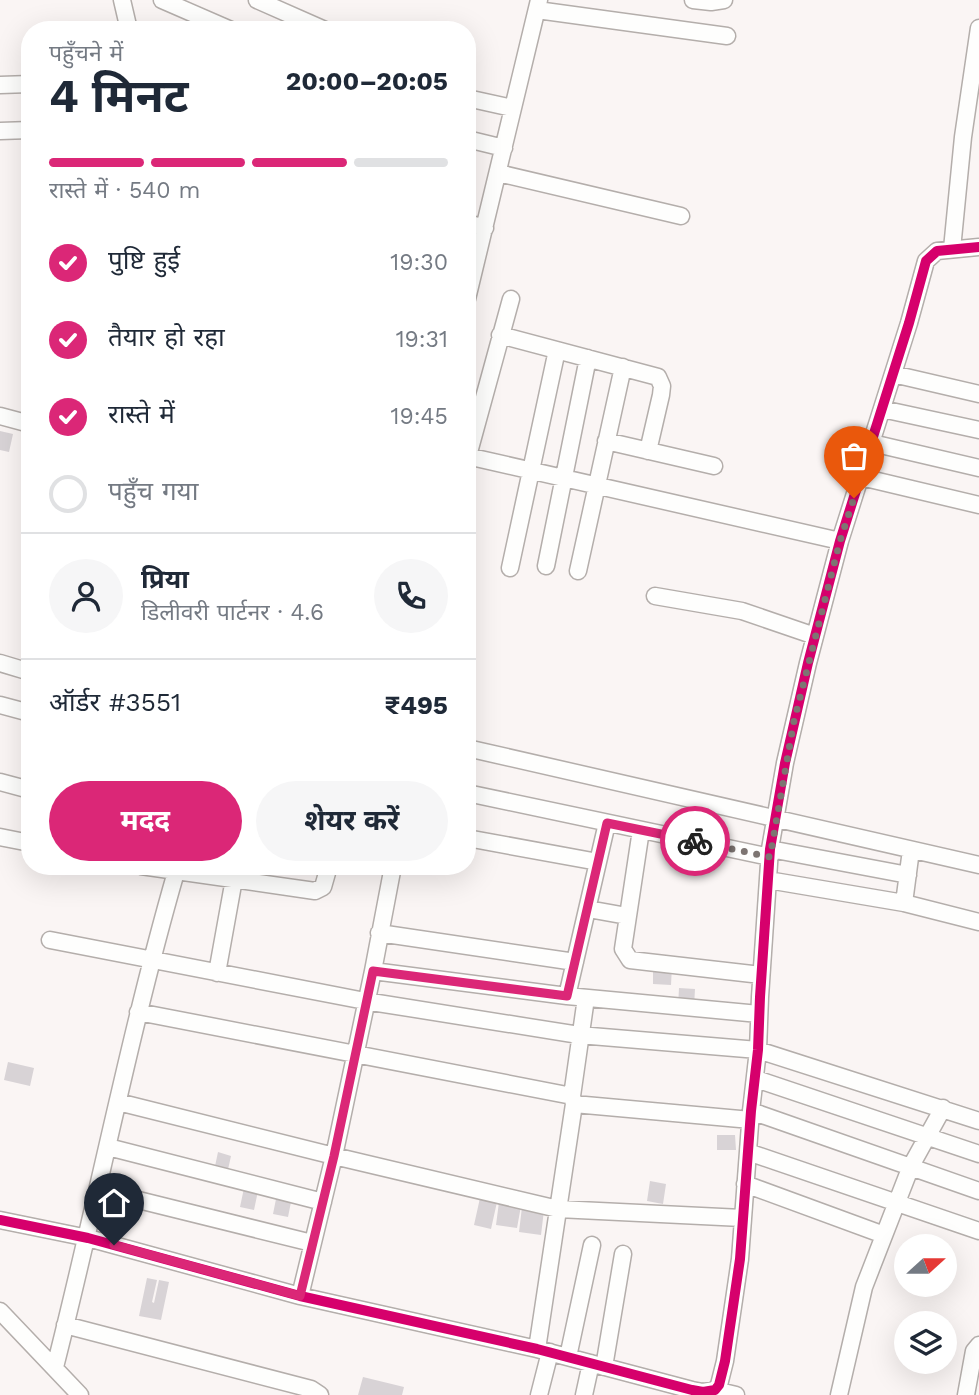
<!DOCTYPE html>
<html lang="hi">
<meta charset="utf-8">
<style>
body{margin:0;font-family:"Work Sans","Noto Sans Devanagari",sans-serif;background:#f6f6f7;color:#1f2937;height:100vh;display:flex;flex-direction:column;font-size:26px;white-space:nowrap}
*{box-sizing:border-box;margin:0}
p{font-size:23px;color:#747a83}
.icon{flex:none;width:38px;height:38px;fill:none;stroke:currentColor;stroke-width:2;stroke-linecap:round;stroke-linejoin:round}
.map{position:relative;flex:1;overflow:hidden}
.details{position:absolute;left:21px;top:21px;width:455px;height:854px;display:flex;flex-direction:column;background:#fff;border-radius:28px;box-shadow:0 7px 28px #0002}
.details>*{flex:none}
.needle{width:46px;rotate:69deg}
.fabs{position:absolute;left:894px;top:1234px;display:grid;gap:14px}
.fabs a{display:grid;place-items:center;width:63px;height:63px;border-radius:50%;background:#fff;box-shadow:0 7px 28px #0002;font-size:35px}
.pin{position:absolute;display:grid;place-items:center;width:60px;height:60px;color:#fff;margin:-72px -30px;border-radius:50% 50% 50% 0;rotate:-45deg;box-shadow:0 0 7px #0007}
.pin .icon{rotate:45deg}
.courier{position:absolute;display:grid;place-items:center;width:70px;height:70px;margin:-35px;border:5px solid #db2777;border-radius:50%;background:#fff;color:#222;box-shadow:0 2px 9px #0007}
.headline em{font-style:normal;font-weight:700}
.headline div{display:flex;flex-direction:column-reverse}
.headline{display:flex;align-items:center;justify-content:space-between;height:119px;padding:0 28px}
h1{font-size:46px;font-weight:700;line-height:52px}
.bar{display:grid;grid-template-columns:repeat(4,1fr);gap:10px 7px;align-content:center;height:84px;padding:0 28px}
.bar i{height:9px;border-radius:5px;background:#e0e1e3}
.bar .selected{background:#db2777}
.bar p{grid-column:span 4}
.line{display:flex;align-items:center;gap:18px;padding:0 28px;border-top:2px solid #e0e1e3}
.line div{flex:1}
.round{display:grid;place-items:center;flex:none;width:74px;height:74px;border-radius:37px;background:#f6f6f7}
ol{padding:0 28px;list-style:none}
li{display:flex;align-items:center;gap:21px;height:77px}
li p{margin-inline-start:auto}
li .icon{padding:7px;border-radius:50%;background:#db2777;color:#fff;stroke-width:4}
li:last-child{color:#747a83}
li i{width:38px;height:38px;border:4px solid #e0e1e3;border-radius:50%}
.action{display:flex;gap:14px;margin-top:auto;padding:14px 28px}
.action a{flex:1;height:80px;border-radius:42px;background:#db2777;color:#fff;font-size:28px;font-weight:700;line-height:80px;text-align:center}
.action a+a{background:#f6f6f7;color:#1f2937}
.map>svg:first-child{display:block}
</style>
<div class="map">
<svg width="979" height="1395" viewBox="0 0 979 1395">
<rect width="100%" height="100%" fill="#faf5f4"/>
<path fill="#d8d3d6" d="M0,431L13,434L9,452L0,450Z
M653,966H672L671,985L653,984Z
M679,988L695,989L694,1007H678Z
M8,1062L34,1068L30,1086L4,1080Z
M717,1135H735L736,1150H717Z
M218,1152L231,1156L227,1174L214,1171Z
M650,1181L666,1184L663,1204L647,1201Z
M244,1188L258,1191L254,1210L240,1207Z
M480,1198L497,1202L491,1229L474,1225Z
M276,1199L291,1202L288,1217L273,1214Z
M499,1202L521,1206L517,1228L496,1225Z
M522,1207L544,1210L541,1235L519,1232Z
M147,1278L157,1280L152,1302L154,1303L159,1280L169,1282L161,1320L139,1316Z
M363,1377L404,1387L402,1395H358Z"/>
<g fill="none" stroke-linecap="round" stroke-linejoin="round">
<defs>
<path id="minor" d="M122,0L129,30
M162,0L231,30
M257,0L325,30
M693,0L711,2L724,0
M537,10L727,36
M0,85L30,84
M467,98L512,108
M0,131L30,130
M467,139L504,148
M498,173L681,216
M467,223L485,228
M952,249L963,137L979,28
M467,299L539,0
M500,335L658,377L662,386L661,395L648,451
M893,374L979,394
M882,409L979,430
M0,416L30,424
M606,441L714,466
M872,443L979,468
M467,456L840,541
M468,456L511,299
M861,477L979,505
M546,566L588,358
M510,568L557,350
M578,571L623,367
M655,596L742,611L815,636
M0,663L30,672
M0,705L30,713
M467,748L979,865
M0,782L30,790
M467,793L770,857
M641,830L623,949L630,960L761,975
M0,837L30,843
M467,838L598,862
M770,849L908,875
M141,866L315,891L323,887L329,866
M768,880L904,903L979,922
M904,903L911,850
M588,909L627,916
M379,933L575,962
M50,940L365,1001L579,1035L758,1050L979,1121
M373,971L567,996L759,1014
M217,973L234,879
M567,996L607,823
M138,1012L572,1096L574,1104L751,1120
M756,1079L979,1154
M572,1096L586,998
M118,1102L334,1156L558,1209L742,1218
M751,1111L979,1191
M108,1147L323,1202
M748,1152L979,1231
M745,1184L884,1235
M98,1190L312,1243
M0,1220L88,1238L300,1296L537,1349L692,1390L703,1392L715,1390L719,1385L725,1361L740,1259L751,1111L758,1050L760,997L770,849L785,763L808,663L840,541L909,323L926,261L937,251L979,247
M300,1296L334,1156L373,971L393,866
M0,1311L80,1395
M65,1325L311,1389L320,1395
M537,1349L574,1104
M568,1357L592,1245
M55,1367C97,1202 129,1035 176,872
M604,1367L623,1254
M715,1390L736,1395
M539,1395L550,1352
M584,1395L591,1363
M839,1395L864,1287L911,1166L943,1108
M966,1395L974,1351L979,1345"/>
</defs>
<use href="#minor" stroke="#b4aeab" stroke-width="19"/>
<use href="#minor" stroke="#fefefd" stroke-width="16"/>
<defs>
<path id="cycleway" d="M0,1220L88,1238L300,1296L537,1349L692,1390L703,1392L715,1390L719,1385L725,1361L740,1259L751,1111L758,1050L760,997L770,849L785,763L808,663L840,541L909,323L926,261L937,251L979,247"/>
</defs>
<use href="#cycleway" stroke="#fff" stroke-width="15"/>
<use href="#cycleway" stroke="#d6006c" stroke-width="10"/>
</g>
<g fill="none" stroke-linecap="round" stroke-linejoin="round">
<path stroke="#7d7572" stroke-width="7" stroke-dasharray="0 12.6" d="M695,841L770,857L794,721L840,541L854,498"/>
<path stroke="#db2777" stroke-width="9" d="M114,1245L300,1296L334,1156L373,971L567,996L607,823L695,841"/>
</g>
</svg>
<div class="fabs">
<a><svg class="needle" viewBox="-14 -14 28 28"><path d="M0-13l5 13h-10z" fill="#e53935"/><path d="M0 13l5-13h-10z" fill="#747a83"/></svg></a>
<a><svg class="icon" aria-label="layers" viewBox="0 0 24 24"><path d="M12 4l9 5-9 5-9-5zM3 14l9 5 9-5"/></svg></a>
</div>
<div class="pin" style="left:854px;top:498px;background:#ea580c"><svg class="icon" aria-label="bag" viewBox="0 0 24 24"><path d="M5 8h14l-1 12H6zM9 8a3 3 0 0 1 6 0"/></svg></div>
<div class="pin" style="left:114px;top:1245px;background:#1f2937"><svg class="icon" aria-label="home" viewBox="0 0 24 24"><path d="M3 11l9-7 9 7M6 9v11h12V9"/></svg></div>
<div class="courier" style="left:695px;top:841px"><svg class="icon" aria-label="bike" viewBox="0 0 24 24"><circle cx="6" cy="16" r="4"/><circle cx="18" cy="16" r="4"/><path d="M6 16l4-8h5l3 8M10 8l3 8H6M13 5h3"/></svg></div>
<section class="details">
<div class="headline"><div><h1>4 मिनट</h1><p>पहुँचने में</p></div><em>20:00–20:05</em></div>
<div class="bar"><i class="selected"></i><i class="selected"></i><i class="selected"></i><i></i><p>रास्ते में · 540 m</p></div>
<ol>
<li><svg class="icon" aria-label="check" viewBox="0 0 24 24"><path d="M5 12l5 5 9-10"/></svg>पुष्टि हुई<p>19:30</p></li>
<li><svg class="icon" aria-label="check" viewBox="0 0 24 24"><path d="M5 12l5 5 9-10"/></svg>तैयार हो रहा<p>19:31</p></li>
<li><svg class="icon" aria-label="check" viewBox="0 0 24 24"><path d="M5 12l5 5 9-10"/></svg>रास्ते में<p>19:45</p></li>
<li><i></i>पहुँच गया</li>
</ol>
<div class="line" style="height:126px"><a class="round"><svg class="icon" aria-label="person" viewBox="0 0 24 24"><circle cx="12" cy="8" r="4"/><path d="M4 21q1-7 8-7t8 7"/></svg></a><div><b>प्रिया</b><p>डिलीवरी पार्टनर · 4.6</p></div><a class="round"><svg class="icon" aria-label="phone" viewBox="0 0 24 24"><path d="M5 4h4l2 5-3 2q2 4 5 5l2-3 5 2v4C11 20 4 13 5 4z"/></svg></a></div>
<div class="line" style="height:91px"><div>ऑर्डर #3551</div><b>₹495</b></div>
<div class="action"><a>मदद</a><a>शेयर करें</a></div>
</section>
</div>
